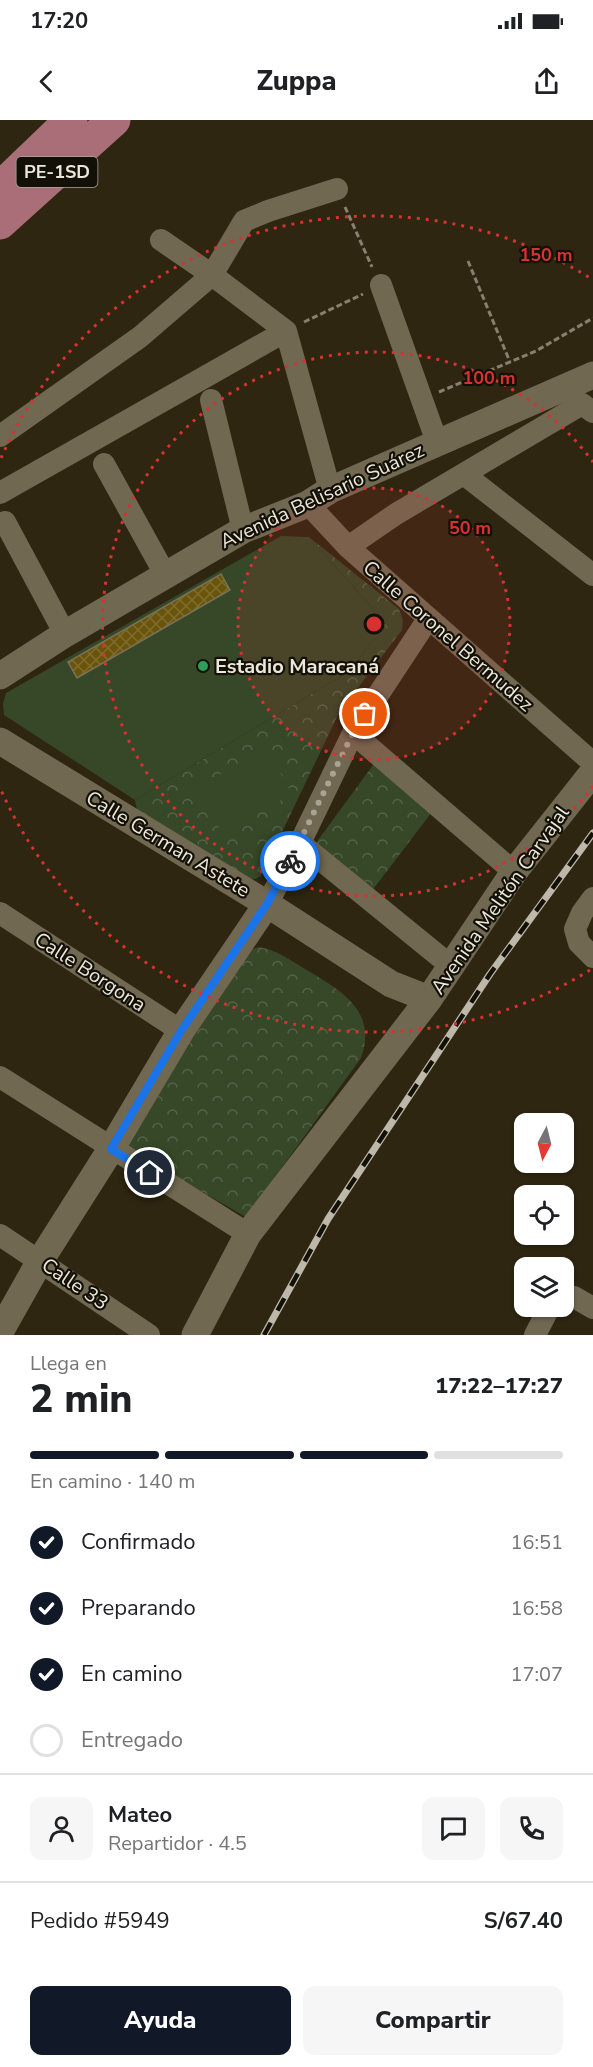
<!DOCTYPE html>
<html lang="es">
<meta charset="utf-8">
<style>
body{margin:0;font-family:"Nunito Sans",sans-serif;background:#f6f6f6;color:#202124;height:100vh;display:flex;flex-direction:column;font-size:22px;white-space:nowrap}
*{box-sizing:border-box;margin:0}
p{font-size:20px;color:#757577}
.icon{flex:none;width:33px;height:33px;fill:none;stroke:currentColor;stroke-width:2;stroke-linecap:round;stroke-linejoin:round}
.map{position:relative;height:1215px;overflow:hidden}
.details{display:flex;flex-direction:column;background:#fff;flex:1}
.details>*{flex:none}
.needle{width:39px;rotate:187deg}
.buttons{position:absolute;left:514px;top:993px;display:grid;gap:12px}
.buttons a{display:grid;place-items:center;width:60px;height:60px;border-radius:12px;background:#fff;box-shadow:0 2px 4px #0004;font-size:30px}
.pin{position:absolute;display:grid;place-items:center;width:51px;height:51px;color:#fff;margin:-26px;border:3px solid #fff;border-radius:50%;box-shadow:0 2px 6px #0007}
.courier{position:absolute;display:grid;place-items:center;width:60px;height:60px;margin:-30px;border:4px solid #1a73e8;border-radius:50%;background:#fff;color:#222;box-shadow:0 2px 8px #0007}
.head em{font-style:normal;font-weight:800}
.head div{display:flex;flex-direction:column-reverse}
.head{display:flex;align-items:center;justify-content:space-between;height:102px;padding:0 30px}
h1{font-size:39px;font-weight:800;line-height:45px}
.bar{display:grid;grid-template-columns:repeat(4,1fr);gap:9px 6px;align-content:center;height:72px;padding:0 30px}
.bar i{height:8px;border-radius:4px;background:#e0e0e0}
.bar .active{background:#111827}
.bar p{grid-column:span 4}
.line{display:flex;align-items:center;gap:15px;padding:0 30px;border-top:2px solid #e0e0e0}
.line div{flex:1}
.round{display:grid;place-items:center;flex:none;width:63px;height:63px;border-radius:12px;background:#f6f6f6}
ol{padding:0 30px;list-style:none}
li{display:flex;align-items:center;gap:18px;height:66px}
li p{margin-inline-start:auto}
li .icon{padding:6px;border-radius:50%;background:#111827;color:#fff;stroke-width:4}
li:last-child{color:#757577}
li i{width:33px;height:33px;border:3px solid #e0e0e0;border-radius:50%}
.action{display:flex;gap:12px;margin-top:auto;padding:12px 30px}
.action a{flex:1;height:69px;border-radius:12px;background:#111827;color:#fff;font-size:24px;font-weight:800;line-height:69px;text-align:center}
.action a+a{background:#f6f6f6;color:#202124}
.status{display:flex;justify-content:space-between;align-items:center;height:42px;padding:0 30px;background:#fff;direction:ltr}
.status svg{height:16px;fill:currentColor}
header{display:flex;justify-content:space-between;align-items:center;height:78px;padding:0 30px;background:#fff;font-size:27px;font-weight:800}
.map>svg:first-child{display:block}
</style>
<div class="status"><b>17:20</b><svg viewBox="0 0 49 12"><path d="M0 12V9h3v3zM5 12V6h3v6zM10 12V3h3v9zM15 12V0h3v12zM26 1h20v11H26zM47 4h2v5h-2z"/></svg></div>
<header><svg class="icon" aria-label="back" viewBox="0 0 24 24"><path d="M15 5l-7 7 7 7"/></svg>Zuppa<svg class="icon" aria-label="share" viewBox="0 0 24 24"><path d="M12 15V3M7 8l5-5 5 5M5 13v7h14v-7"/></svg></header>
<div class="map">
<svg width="593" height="1215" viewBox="0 0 593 1215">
<defs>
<pattern id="park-crowns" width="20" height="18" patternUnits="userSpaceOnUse" patternTransform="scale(1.5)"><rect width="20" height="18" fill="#374828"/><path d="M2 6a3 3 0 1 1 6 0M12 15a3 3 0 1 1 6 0" fill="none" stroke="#546247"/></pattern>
<pattern id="building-cross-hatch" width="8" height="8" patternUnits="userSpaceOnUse" patternTransform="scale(1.5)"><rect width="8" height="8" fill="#6a540b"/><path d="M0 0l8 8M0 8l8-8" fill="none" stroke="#7f6d2e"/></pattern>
</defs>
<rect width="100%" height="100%" fill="#2e2611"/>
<path fill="url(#park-crowns)" d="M309,417L399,489L403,500L402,510L344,586L336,599L261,756L255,759H247L137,690L135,680L348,552L375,518L374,490Z
M376,641L435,688L371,772L313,727Z
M259,827C277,830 290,840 305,849C340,870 378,890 361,938L246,1097L124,1027L246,831Z"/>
<path fill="#374828" d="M281,416L309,417L374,490L377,503L375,518L348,552L135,680L4,595L3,584L6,573Z
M267,629L292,674L222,713L196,668Z"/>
<path fill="url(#building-cross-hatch)" stroke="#79715a" stroke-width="1.5" d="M221,454L230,470L77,558L68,542Z"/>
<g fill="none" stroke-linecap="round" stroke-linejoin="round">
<path stroke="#87806f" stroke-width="3" stroke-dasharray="6 3" stroke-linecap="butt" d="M345,87L372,147
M468,141L510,242
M304,202L363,174
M439,272L536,231L593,198"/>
<path stroke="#706851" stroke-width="22" d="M161,120L212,155L286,211L330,370
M381,165L437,322
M211,280L243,410
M0,316L140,217L212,155L244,101L268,91L337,69
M104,344L166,456
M465,355L593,455
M0,373L286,211
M308,384L348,427L593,643
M5,402L65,514
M348,427L396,394L582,284L593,292
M353,613L514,752
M300,723L451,846
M593,778L582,793L575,809L579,823L593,837
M267,784L300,723L353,613L428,499
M0,793L181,911
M0,957L248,1114
M0,1115L149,1215
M564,1175L574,1177L593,1188
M535,1215L550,1186"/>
<path stroke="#706851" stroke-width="27" d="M0,556L65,514L243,410L308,384L330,370L593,255
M0,621L267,784L391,864L429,879
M0,1212L40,1141L111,1029L181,911L267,784
M195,1215L248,1114L429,879L514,752L593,652"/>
<path stroke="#a96e78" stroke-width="33" d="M0,68L71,0
M0,103L114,0"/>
<defs>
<path id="rail" d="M264,1215L328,1099L490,854L593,713"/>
</defs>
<use href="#rail" stroke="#bdb8a9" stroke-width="7"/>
<use href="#rail" stroke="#131007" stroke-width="4.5" stroke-dasharray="14" stroke-linecap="butt"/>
</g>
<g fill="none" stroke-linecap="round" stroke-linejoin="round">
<path stroke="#a9a394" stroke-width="6" stroke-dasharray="0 10.8" d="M290,741L353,613L365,594"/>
<path stroke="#1a73e8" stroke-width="8" d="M150,1053L111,1029L181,911L267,784L290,741"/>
</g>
<circle cx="374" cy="504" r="136" fill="#d73231" fill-opacity=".12"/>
<g fill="none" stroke="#d73231" stroke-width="3" stroke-dasharray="3 6">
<circle cx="374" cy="504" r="136"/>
<path d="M593 666A272 272 0 1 1 593 342"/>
<path d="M590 850A408 408 0 0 1 1 670M1 338A408 408 0 0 1 590 158"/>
</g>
<circle fill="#2e9e5b" stroke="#131007" stroke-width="2" cx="203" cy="546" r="6"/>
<g text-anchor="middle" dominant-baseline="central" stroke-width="4.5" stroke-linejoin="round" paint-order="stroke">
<rect fill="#131007" stroke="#aaa69b" stroke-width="1.5" x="16.5" y="37" width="81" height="30" rx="4.5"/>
<g font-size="18" font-weight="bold" fill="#ebe7da">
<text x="57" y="52">PE-1SD</text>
</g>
<g font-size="20" fill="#ebe7da" stroke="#131007">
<text transform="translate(322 376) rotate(-25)">Avenida Belisario Suárez</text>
<text transform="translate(448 516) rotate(41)">Calle Coronel Bermudez</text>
<text transform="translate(168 724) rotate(31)">Calle German Astete</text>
<text transform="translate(500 780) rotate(-55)">Avenida Melitón Carvajal</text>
<text transform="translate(90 852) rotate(33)">Calle Borgona</text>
<text transform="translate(75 1164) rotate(34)">Calle 33</text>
</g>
<g font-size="20" font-weight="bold" fill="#ebe7da" stroke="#131007" text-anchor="start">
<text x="215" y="546">Estadio Maracaná</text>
</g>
</g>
<circle cx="374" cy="504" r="9" fill="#d73231" stroke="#131007" stroke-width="3"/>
<g font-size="18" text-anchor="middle" font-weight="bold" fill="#d73231" stroke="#131007" stroke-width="4.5" stroke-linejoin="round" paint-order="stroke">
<text x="546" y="141">150 m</text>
<text x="489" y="264">100 m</text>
<text x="470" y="414">50 m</text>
</g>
</svg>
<div class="buttons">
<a><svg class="needle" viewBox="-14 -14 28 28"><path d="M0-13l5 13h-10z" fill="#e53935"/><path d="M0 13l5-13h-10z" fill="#757577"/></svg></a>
<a><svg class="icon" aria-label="locate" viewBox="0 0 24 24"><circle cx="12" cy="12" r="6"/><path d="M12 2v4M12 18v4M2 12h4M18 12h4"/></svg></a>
<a><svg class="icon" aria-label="layers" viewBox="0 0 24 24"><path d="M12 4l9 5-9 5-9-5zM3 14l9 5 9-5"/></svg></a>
</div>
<div class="pin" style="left:365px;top:594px;background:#ea580c"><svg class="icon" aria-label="bag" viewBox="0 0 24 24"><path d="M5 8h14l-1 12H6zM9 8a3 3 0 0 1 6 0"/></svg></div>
<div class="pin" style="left:150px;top:1053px;background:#1f2937"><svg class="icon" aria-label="home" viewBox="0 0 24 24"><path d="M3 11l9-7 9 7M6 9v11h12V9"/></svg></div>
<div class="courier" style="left:290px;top:741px"><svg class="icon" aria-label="bike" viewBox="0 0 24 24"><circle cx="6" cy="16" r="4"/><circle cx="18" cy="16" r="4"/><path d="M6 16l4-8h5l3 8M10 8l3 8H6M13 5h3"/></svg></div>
</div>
<section class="details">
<div class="head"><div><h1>2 min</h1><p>Llega en</p></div><em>17:22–17:27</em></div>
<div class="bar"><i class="active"></i><i class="active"></i><i class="active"></i><i></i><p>En camino · 140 m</p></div>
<ol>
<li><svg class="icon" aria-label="check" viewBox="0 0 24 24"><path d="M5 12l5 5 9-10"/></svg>Confirmado<p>16:51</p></li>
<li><svg class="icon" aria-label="check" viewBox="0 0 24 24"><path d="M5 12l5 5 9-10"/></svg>Preparando<p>16:58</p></li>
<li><svg class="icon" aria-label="check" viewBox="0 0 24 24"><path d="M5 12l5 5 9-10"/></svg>En camino<p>17:07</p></li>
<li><i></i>Entregado</li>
</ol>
<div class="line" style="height:108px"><a class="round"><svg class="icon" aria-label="person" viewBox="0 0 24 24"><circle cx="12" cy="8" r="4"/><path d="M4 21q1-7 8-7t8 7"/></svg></a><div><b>Mateo</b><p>Repartidor · 4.5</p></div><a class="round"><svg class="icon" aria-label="chat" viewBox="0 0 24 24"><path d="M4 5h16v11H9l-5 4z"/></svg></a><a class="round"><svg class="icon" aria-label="phone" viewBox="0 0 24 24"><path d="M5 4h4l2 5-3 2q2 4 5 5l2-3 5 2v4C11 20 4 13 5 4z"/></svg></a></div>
<div class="line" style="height:78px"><div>Pedido #5949</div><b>S/67.40</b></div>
<div class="action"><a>Ayuda</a><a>Compartir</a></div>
</section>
